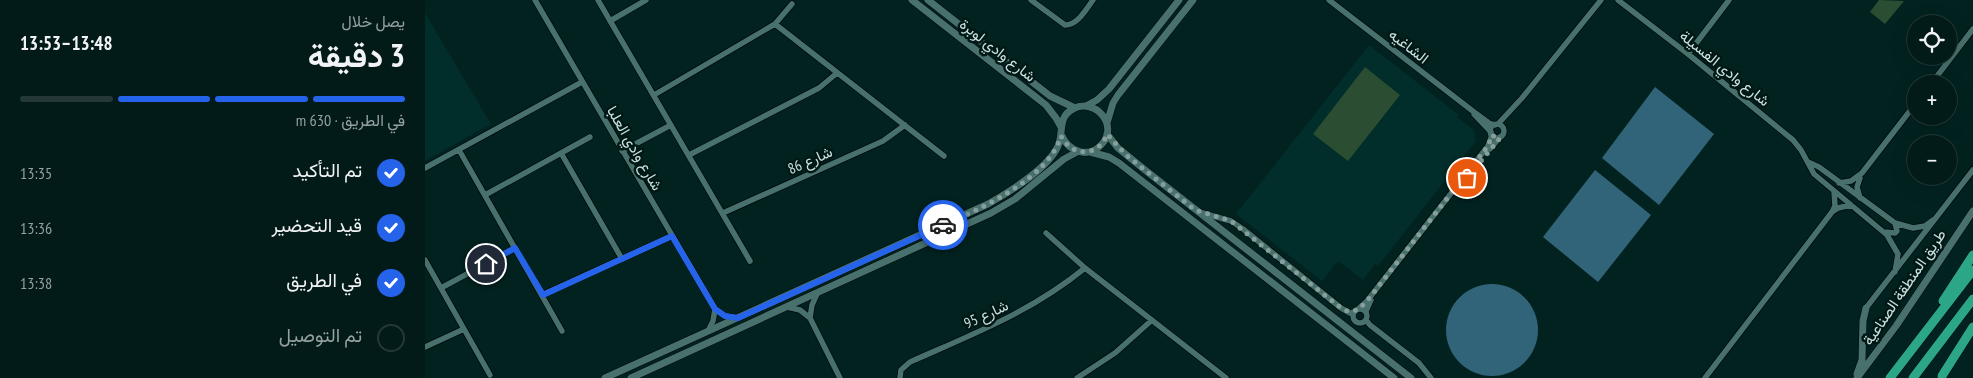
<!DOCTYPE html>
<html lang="ar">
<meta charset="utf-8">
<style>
body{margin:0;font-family:"PT Sans Narrow",Vazirmatn,sans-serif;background:#0c2321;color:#f1f3f6;direction:rtl;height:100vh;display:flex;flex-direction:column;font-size:19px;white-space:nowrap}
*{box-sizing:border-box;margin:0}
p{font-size:16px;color:#96a1a2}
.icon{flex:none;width:28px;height:28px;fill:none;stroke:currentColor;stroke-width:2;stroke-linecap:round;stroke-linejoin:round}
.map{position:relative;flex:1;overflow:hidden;direction:ltr}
.details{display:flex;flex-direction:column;background:#021a18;width:425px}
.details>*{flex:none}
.buttons{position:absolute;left:1482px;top:15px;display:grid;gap:10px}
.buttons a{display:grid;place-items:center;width:50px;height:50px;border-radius:50%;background:#021a18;box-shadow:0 5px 20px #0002,0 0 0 1px #233837;font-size:25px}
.pin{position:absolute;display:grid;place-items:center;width:42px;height:42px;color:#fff;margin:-21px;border:2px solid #fff;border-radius:50%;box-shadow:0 1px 5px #0007}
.courier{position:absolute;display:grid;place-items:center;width:50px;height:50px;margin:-25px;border:4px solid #2563eb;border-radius:50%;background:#fff;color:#222;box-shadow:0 1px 6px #0007}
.headline em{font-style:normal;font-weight:700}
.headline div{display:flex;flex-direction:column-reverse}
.headline{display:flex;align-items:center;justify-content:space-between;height:85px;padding:0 20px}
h1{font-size:32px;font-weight:700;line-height:38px}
.bar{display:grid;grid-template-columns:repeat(4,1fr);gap:8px 5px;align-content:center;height:60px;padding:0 20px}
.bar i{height:6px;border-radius:4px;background:#233837}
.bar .on{background:#2563eb}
.bar p{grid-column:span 4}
ol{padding:0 20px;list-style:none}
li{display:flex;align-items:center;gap:15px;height:55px}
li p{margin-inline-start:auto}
li .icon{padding:5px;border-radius:50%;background:#2563eb;color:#fff;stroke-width:4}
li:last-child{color:#96a1a2}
li i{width:28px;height:28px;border:2px solid #233837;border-radius:50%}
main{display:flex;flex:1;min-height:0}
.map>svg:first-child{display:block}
</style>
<main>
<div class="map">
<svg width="1548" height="378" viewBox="0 0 1548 378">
<rect width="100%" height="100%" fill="#022220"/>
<path fill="#012d2a" d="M0,13L66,124L0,161Z
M944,45L1034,115L1032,117L1049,130L1051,141L953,266L950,264L938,280L913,261L897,281L811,214Z"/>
<path fill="#2b4e32" d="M1454,0L1479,1L1460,24L1445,12Z
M940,67L975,95L923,161L888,134Z"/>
<path fill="#316479" d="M1230,87L1289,134L1234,205L1177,158Z
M1170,170L1226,215L1173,282L1118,237Z
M1021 330a46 46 0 1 1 92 0a46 46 0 1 1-92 0Z"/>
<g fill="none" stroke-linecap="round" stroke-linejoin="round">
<defs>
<path id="minor" d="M110,0L290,309L300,316L311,318
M173,0L325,261
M606,0L640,25C653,25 661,9 668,0
M904,0L1049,112L1064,123L1070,125
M1193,0L1263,54L1368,140L1376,150L1389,174L1462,235L1473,254L1470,272
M185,21L221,0
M350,24L519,156
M1263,54L1304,0
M1506,84L1548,29
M229,95L338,31L350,24L367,4
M1049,114L1066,132
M1073,124L1097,98L1176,0
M1065 131a7 7 0 1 1 14 0a7 7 0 1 1-14 0Z
M1065,149L1075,137
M34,150L137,331
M197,151L246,125
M136,153L197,259
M264,155L394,88L412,73
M1383,162L1394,167L1470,223L1488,228L1500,226L1508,220
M0,168L157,82
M1414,183L1426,181L1437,173L1491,103
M60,195L165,137
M1435,198L1432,187L1435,178
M774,212L806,221L818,229L916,308L925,313L929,312
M1407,212L1413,208L1426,205
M298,213L458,141L480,125
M1459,232L1470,233L1472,231L1470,223
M621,233L660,268L801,378
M0,260L65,375
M16,288L90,248
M117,295L247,236
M362,307L375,310L385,318L415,378
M1441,308L1548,170
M928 316a7 7 0 1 1 14 0a7 7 0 1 1-14 0Z
M933,309L942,301L1063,146L1067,135
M941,311L946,300
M385,318L387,305L392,294
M941,320L945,325L994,363L1006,378
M283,331L288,321L290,309
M0,347L39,329
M475,378L476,370L485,362C548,334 606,312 660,268
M652,378L690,353L727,320
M1280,378L1407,212L1410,206L1409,191"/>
<path id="tertiary" d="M487,0L621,105L631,118L636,127
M503,0L625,96L650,108
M661,106L672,100L684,89L754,0
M682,123L688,103L693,95L768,0
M682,134L693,148L720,170L986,378
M665,152L684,157L694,163L969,378
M1432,374L1437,360L1438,321L1441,308
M180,378L563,204C584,192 623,169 633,146C639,133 632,117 648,109C670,97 694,125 677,144C664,159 644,152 637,136
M206,378L566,213L590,199L639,159L652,152
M1432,378L1471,326L1548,211"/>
<path id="trunk" d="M1518,301L1548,255
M1517,376L1548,327
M1465,378L1548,270
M1488,378L1548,299"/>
</defs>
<use href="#minor" stroke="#000a09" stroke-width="7"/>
<use href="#tertiary" stroke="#000a09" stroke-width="8"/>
<use href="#trunk" stroke="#000a09" stroke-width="10"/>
<use href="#minor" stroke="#48716d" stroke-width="5.5"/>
<use href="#tertiary" stroke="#48716d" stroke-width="7"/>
<use href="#trunk" stroke="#2ba686" stroke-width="9"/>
</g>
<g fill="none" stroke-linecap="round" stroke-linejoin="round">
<path stroke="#859f9c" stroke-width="5" stroke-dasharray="0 9" d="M518,225C556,209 624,178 636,136C647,158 674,157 682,134L701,155L770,210L806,221L916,308C927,315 933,310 942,301L1063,146L1067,135L1070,137L1075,138L1042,178"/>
<path stroke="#2563eb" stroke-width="6" d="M61,264L90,248L118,295L247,236L290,309L300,316L313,318L518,225"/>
</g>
<g text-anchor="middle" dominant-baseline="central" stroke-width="5" stroke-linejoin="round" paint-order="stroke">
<g font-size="15" fill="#cce2df" stroke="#001917">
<text transform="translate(984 46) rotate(38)">الشاغيه</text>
<text transform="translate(573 50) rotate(38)">شارع وادي لوبرة</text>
<text transform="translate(1300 68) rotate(39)">شارع وادي الفسيلة</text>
<text transform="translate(210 148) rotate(60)">شارع وادي العلبا</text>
<text transform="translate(385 160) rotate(-24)">شارع 86</text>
<text transform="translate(1479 287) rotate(-56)">طريق المنطقة الصناعية</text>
<text transform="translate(561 314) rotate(-25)">شارع 95</text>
</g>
</g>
</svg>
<div class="buttons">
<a><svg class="icon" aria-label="locate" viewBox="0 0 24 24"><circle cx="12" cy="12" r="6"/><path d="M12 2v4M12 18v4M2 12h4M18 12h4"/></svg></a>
<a>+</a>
<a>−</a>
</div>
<div class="pin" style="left:1042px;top:178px;background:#ea580c"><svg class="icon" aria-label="bag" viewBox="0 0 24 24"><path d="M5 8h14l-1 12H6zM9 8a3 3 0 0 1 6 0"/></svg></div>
<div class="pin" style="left:61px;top:264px;background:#1f2937"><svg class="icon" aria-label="home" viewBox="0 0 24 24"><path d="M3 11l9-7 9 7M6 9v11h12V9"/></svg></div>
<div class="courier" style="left:518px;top:225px"><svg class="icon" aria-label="car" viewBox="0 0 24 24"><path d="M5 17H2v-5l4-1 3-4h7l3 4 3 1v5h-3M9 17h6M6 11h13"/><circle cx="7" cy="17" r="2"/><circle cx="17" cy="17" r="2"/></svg></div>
</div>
<section class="details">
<div class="headline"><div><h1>3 دقيقة</h1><p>يصل خلال</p></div><em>13:48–13:53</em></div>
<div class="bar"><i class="on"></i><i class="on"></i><i class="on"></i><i></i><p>في الطريق · 630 m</p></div>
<ol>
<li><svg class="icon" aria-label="check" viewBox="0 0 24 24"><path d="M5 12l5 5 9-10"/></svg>تم التأكيد<p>13:35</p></li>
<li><svg class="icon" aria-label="check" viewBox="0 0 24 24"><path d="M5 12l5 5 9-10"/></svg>قيد التحضير<p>13:36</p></li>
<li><svg class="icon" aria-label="check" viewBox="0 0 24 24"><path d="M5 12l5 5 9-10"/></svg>في الطريق<p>13:38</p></li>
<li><i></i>تم التوصيل</li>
</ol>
</section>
</main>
